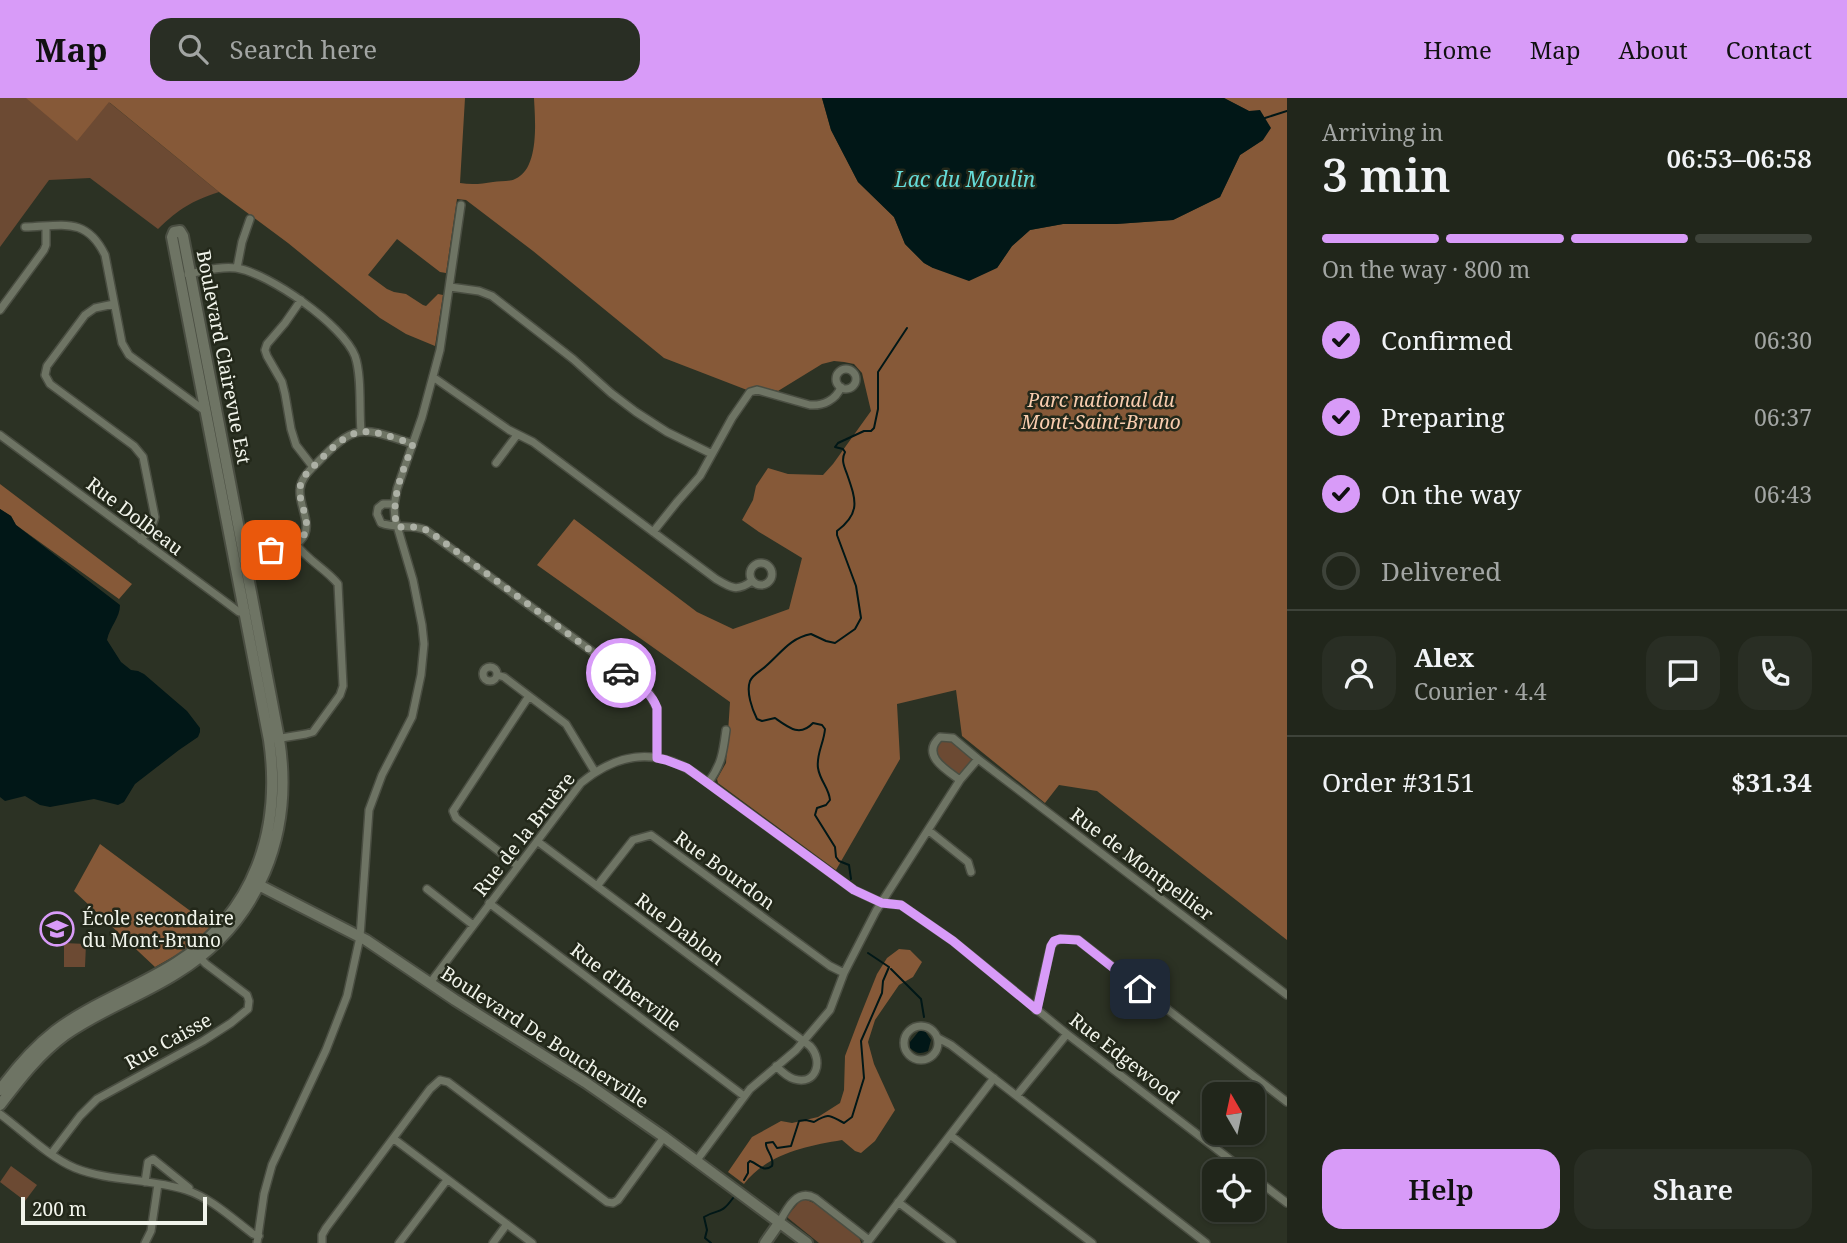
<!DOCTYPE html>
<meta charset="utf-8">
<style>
body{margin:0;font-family:"Noto Serif",serif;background:#292e24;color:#f1f3f6;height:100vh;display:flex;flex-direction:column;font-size:26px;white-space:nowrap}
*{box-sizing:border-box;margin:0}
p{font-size:23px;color:#a2a5a3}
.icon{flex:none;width:38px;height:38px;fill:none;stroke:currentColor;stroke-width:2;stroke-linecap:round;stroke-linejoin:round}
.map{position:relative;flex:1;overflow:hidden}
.panel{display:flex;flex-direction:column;background:#21261b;width:560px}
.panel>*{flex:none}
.needle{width:46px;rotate:351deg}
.controls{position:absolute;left:1202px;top:984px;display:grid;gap:14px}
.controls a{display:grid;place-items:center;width:63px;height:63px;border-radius:14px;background:#21261b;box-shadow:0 2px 5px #0004,0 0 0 2px #3e433a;font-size:35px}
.scale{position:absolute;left:21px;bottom:18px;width:186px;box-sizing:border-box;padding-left:7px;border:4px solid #f1f4eb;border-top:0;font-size:19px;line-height:24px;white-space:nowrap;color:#f1f4eb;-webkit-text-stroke:5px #23281a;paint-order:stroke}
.pin{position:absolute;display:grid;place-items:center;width:60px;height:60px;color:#fff;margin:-30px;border-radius:14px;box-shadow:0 4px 10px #0006}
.courier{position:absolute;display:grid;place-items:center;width:70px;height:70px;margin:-35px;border:5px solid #d89bf8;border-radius:50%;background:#fff;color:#222;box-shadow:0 2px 9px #0007}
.headline em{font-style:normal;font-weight:600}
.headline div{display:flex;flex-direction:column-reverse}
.headline{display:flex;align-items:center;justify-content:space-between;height:119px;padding:0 35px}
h1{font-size:46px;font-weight:600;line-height:52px}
.bar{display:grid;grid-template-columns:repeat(4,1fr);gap:10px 7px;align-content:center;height:84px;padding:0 35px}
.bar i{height:9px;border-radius:5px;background:#3e433a}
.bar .active{background:#d89bf8}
.bar p{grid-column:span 4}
.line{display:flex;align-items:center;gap:18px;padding:0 35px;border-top:2px solid #3e433a}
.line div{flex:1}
.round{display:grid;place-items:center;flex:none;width:74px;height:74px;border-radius:21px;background:#292e24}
ol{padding:0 35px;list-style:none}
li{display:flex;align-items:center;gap:21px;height:77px}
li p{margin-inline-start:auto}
li .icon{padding:7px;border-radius:50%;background:#d89bf8;color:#111;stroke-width:4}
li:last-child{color:#a2a5a3}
li i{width:38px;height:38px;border:4px solid #3e433a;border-radius:50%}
.primary-button{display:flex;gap:14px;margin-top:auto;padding:14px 35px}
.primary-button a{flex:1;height:80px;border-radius:21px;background:#d89bf8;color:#111;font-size:28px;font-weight:600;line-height:80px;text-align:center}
.primary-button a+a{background:#292e24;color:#f1f3f6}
header{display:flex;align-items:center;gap:42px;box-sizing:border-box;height:98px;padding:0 35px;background:#d89bf8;color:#111}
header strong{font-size:33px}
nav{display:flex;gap:38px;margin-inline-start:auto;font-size:24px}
.search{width:490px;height:63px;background:#292e24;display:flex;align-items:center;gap:18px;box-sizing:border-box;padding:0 24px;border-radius:21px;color:#a2a5a3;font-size:26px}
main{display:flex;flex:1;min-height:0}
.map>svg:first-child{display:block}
</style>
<header>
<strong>Map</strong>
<div class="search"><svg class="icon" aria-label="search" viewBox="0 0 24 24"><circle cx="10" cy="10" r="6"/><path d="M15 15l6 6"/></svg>Search here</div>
<nav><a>Home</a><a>Map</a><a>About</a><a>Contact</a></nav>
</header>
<main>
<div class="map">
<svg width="1287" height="1145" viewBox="0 0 1287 1145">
<rect width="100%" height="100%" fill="#2c3224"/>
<path fill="#6c4a33" d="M0,0H113L110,5L219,94C190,104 180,110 158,131L90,80L49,82L0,149Z
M945,639L978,661L960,682L938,666L934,645Z
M64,845L86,846L85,869H64Z
M11,1068L37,1087L25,1103L0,1084Z
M804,1101L814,1105L859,1139L861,1145H819L788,1120V1117L800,1103Z"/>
<path fill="#865938" d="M26,0H465L460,85C471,87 482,86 493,84C500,83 509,84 515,81C540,71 535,21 534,0H822L831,32L858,84L894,119L905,146L924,165L933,170H997L1012,148L1030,132L1063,126H1116L1173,122L1220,99L1240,57L1263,42L1249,13L1224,0H1287V842L1097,693L1059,687L1045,705L962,638L956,592L897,606L900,661L836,772L718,685L717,681L726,665L730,604L537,467L574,421L697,514L733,531L789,511L802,460L759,434L742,422L753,402L756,388L768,370L788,376L823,377L833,366L871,313L862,275L854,266L844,264L834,263L822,266L778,293L761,289L747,292L664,260L533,153L466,102L457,101L446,175L440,174L397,141L368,177L387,191L394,194L406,196L423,207L426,208L438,196L443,197L435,248L406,236L380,220L288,145L219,94L109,4L77,43Z
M0,386L132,486L119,501L16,427L11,418L0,411Z
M100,746L212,829L187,851L155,869L74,793Z
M899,851L910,852L922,864L913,879L899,887L875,922L868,944L874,966L895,1012L875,1043L861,1055L855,1053L842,1042C806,1048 767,1056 744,1086L728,1074L752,1039L781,1023L792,1025L818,1019L840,1005L844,992L845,958L859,921L877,876L887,860Z"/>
<path fill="#011717" d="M822,0H1224L1249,13L1260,12L1271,30L1263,42L1240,57L1220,99L1173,122L1116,126H1063L1030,132L1012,148L997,170L969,183L933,170L924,165L905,146L894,119L858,84L831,32Z
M0,411L11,418L16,427L120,507C120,520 110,528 107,542L121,564L131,572L138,573L144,576L187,613L200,630V634L198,639L179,652L135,686L124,704L118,707L94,701L50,709L40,707L25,698L5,703L0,699Z
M919,933H925L931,942L928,953C920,956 917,956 910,950V944Z"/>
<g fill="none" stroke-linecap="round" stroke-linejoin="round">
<path stroke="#011717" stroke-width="2" d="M1265,20L1287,13
M851,781L849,767L839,763L836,759L835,749L815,717L817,710L826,707L830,702C829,690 820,683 818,670C816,656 824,645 825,631L822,627L813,625C800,639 789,630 775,620L762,623L757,621C752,611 746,594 750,583C753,576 761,573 766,568C781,555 790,540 811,536L826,543L835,545L855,531L861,520L856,488L837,437V433C861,415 856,402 847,376C844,368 841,362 845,354L843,351L835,349L838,345L864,333H871L874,330L878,311V274L907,230
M891,871L921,901L924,919
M744,1082L748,1075V1065L750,1063C759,1066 763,1075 772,1068C775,1059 765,1052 766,1045L773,1044L777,1050L791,1048L799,1023L806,1022L814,1024C830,1014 830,1018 844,1025L852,1019L864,980L861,943L882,895L883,883L889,869L868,855
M711,1145L705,1140L707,1132L704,1119C719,1110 720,1118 733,1100"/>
<defs>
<path id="street" d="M25,129C62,128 86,118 105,157L122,245L129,257L205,313
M237,170L242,144L250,121
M188,176C204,173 220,168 236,170C269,175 343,227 355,258C362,278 359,312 361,333
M450,189L479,193L492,198L573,261L611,295L636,314L667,334L712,356
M301,202L285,225L267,246L265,252L267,258L282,284L285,296L291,331L296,347L313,369
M114,206L95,210L85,217L47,268L45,277L50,286L134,348L143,359L155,419L153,425L141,442
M0,212L44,152L46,147V129
M836 281a10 10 0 1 1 20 0a10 10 0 1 1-20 0Z
M433,279L509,332L533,344L716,481C731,490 737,494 752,483
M0,337L219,499L239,514H246
M496,365L517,337
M394,406H383L378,410L377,416L381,425C396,431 412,426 426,432L649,595L657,610V660
M653,434L677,404L700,378L732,320L750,294L757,292L810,307C823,308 836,302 841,289
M243,458C256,455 290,452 300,443C315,428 298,408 300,391C301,380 310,372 317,365C356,324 362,329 413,346
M750 476a11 11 0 1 1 22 0a11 11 0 1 1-22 0Z
M483 576a7 7 0 1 1 14 0a7 7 0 1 1-14 0Z
M497,577L504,579L566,626L595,674
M275,641L306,636L313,634L340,597L343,588L338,486C326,471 307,462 296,446
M960,682C946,672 920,657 940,639L953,640L978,661L1287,897
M708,685C722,666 723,654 726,632
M928,732L968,764L971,774
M537,743L810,948C824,963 816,988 794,981C787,979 781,973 776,968
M518,768L456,720L453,713L529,598
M597,788L633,742L651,737L830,868L844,875
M427,791L473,827
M489,805L744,998
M430,885L581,685C610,661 644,650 680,667C690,671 699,678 708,685L854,792L882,805L901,807L953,843L1067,936L1245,1073
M1036,912L1051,848C1057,838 1067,841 1078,842L1287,1004
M904 945a17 17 0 1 1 34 0a17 17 0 1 1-34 0Z
M938,940L951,947L1206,1145
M1017,997L1067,936
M0,1016C23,1033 49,1059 75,1070C110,1084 150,1080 186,1092C211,1100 233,1121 253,1136L259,1138
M950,1037L1092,1145
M394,1041L532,1145
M51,1056L80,1018L97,1001L203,943L231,925L248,911L249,903L247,897L206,866L200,860
M697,1062L750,991L796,952L830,912L844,875L876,813L960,682L978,661
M1253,1079L1287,1105
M145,1084L148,1064L153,1061L189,1090
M898,1104L952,1145
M779,1125C787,1110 797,1090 815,1100L869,1142
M145,1145L151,1133L158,1086
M257,1145L264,1096L272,1067L326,952L347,898L360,839L369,712L382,677L412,619L421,577L424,546L422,527L413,482L395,421L394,408L397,391L422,319L440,252L461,107
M322,1145V1137L326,1130L430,991L440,982L448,984L607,1104L613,1105L618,1102L664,1039
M399,1145L447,1082
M493,1145L507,1126
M867,1145L994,980"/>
<path id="secondary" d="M253,784L366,842L455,902L585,984L664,1039L807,1145
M0,992C16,970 33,950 55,933C92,905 137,890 176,865C255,815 282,731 269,642L172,139L174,134L180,133L183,138L279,641C294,735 260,824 177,875C141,898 100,912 65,937C39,956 20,981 0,1007
M765,1145L779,1125"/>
</defs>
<use href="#street" stroke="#4a4e42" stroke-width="10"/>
<use href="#secondary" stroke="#4a4e42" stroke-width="14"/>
<use href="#street" stroke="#6e7464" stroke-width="7"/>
<use href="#secondary" stroke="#6e7464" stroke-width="10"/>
</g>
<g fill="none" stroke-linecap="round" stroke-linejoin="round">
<path stroke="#acb0a5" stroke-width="7" stroke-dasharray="0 12.6" d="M271,452C282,449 298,449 304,437C312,422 298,406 300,390C301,379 310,372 318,364C356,325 363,329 413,346C403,373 390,400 397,429H418L429,433L621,575"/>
<path stroke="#d89bf8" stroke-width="9" d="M621,575C635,585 651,593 657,610V660L666,662L687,670L854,792L882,805L901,807L953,843L1037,912L1051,848L1054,843L1060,841L1078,842L1140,891"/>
</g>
<defs>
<symbol id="school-ring" viewBox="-11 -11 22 22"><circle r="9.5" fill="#23281a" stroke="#d89bf8" stroke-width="1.5"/><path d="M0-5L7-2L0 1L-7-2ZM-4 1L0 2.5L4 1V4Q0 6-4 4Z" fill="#d89bf8"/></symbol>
</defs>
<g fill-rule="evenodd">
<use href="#school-ring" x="38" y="812" width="38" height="38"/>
</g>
<g text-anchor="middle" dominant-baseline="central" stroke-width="5" stroke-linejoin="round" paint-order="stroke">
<g font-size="19" fill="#f1f4eb" stroke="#23281a">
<text transform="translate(224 259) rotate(79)">Boulevard Clairevue Est</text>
<text transform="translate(135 418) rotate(37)">Rue Dolbeau</text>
<text transform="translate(524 736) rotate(-52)">Rue de la Bruère</text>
<text transform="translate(1142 766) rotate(37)">Rue de Montpellier</text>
<text transform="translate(725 772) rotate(36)">Rue Bourdon</text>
<text transform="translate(680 831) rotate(37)">Rue Dablon</text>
<text transform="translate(626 889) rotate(37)">Rue d'Iberville</text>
<text transform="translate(545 939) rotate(33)">Boulevard De Boucherville</text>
<text transform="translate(168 943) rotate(-29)">Rue Caisse</text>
<text transform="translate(1125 960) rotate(38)">Rue Edgewood</text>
</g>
<g font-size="19" font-style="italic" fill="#f9cdaf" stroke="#23281a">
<text x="1101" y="302">Parc national du<tspan x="1101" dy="22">Mont-Saint-Bruno</tspan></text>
</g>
<g font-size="19" fill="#f1f4eb" stroke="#23281a" text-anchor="start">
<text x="82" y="820">École secondaire<tspan x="82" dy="22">du Mont-Bruno</tspan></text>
</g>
<g font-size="21" font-style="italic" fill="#65dcd9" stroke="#23281a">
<text x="965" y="81">Lac du Moulin</text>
</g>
</g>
</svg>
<div class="controls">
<a><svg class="needle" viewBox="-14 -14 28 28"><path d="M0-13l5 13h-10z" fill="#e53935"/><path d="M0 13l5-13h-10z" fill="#a2a5a3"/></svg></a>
<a><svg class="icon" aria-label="locate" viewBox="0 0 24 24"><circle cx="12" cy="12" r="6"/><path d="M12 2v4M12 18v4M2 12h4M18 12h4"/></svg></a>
</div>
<div class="scale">200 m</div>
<div class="pin" style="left:271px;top:452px;background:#ea580c"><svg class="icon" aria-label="bag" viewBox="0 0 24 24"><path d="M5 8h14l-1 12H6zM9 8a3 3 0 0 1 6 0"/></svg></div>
<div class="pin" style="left:1140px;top:891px;background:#1f2937"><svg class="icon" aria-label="home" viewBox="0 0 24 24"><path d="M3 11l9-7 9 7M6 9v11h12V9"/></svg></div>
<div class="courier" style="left:621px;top:575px"><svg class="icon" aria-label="car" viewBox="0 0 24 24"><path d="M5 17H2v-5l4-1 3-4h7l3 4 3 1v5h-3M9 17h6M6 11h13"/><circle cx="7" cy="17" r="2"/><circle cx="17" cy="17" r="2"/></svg></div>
</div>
<section class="panel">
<div class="headline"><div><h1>3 min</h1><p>Arriving in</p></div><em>06:53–06:58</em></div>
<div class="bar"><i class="active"></i><i class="active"></i><i class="active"></i><i></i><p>On the way · 800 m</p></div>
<ol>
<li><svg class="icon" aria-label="check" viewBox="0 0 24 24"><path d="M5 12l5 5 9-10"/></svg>Confirmed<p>06:30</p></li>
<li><svg class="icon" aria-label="check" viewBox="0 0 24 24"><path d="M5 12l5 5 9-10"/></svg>Preparing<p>06:37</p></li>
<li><svg class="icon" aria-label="check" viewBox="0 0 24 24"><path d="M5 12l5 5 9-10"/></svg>On the way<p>06:43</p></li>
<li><i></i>Delivered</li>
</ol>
<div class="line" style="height:126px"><a class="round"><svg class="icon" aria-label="person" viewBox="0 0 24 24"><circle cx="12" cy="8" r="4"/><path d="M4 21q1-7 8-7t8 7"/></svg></a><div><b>Alex</b><p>Courier · 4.4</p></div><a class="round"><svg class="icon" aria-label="chat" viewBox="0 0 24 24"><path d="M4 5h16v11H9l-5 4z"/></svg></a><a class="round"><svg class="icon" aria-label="phone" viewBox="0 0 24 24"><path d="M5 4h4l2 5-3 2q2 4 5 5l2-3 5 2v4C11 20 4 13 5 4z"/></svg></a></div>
<div class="line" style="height:91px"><div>Order #3151</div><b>$31.34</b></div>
<div class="primary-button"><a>Help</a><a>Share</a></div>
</section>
</main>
